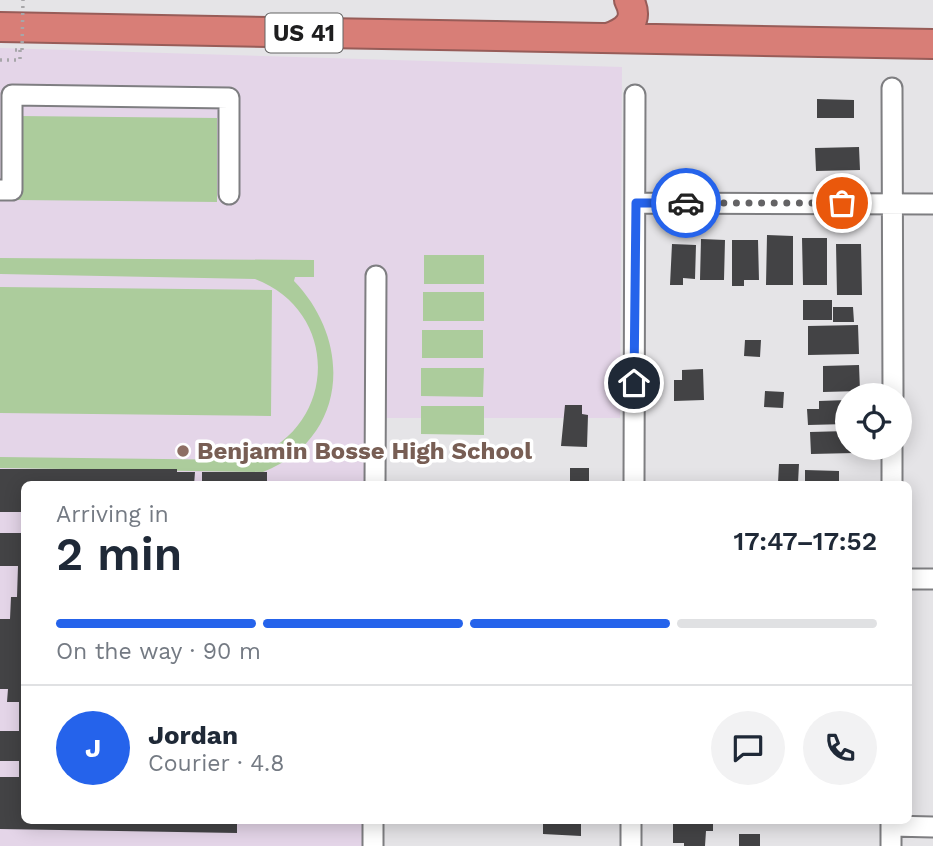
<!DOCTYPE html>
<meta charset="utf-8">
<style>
body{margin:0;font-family:"Work Sans",sans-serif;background:#f2f2f3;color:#1f2937;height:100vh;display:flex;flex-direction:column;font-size:26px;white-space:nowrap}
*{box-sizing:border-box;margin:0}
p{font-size:23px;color:#747a83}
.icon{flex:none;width:38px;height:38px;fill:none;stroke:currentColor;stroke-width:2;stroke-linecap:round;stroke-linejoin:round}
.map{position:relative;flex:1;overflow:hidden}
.details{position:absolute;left:21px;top:481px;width:891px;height:343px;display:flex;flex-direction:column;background:#fff;border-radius:10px;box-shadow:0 4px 18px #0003}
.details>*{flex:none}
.fabs{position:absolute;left:835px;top:383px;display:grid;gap:14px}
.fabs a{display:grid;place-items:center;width:77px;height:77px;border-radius:50%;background:#fff;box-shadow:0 4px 18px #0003;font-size:35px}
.pin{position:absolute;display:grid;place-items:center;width:60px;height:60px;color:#fff;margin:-30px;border:4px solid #fff;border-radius:50%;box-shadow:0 2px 7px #0007}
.courier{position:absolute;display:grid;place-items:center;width:70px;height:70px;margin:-35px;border:5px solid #2563eb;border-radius:50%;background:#fff;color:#222;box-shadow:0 2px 9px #0007}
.head em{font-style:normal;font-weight:600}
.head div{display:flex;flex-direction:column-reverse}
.head{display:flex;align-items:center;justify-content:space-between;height:119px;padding:0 35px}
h1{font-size:46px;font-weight:600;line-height:52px}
.bar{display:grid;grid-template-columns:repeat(4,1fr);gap:10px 7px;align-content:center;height:84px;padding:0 35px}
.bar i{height:9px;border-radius:5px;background:#e0e1e3}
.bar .active{background:#2563eb}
.bar p{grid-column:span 4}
.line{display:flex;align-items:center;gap:18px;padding:0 35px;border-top:2px solid #e0e1e3}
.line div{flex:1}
.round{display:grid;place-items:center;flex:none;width:74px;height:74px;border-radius:37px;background:#f2f2f3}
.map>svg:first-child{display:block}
</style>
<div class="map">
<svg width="933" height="846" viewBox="0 0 933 846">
<rect width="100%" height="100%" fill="#e5e4e7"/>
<path fill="#e4d5e8" d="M0,48L622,67L620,418H367L366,485H24V821H364V846H0Z"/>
<path fill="#accc9c" d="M18,116L217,118V202L17,200Z
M424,255H484V284H424Z
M0,258L314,260V277H295L294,281C353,342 348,438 263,472L0,468V457L244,460C337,435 344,313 255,279L0,274Z
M0,287L272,290L271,416L0,413Z
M423,292H484V321H423Z
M422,330H483V358H422Z
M421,368H484L483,397L421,396Z
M421,406H484V435L421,434Z"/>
<path fill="#434345" d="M817,99L854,100V118H817Z
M859,147L860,170L816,171L815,148Z
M767,235L793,236V285H766Z
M802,238H827V285H803Z
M701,239L725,240L724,280H700Z
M732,240H758L759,280H744V286H732Z
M672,244L696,245L695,279L683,278V285H670Z
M836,244H861L862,295H837Z
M803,300H832V320H803Z
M833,307H853L854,322H833Z
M858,325L859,354L808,355V326Z
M745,340H761L760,357L744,356Z
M859,365L860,391L823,392V366Z
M703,369L704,400L674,401V380H682V370Z
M765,391L784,392L783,408L764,407Z
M847,400V424L808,425L807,409H819V401Z
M565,405H582V414L588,415L587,447L561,446Z
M847,431V448H854V453L811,454L810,432Z
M779,464H799L798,483H778Z
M570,468H589V485H570Z
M0,469H177V472H195L194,485H24V512H0Z
M805,470L839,471V485H805Z
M202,472H267V485H202Z
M0,533H24V821H237V833L0,829V777H19V761H0V731H19V702H7L8,689H0V619H10L11,597H17L18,566H0Z
M543,821H581V836L543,834Z
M673,821H713V831H706L705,846H684V843H673Z
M739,834H760V846H739Z"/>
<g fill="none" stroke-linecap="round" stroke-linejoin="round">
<defs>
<path id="minor" d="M892,88L893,396
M0,190H12V95L229,98V194
M636,203L933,204
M375,485L376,276
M634,485L635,95
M892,485V448
M908,579H933
M891,821V846
M891,826L933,827
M373,846V821
M631,846V821"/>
<path id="highway" d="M0,27L933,44
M608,38C626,32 640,21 629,0"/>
</defs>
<use href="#minor" stroke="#7e7e81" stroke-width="23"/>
<use href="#highway" stroke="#975c58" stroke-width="32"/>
<path stroke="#a7a6a9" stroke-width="3.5" stroke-dasharray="2 5" stroke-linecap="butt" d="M0,60H20V50"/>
<use href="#minor" stroke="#fff" stroke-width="19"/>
<use href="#highway" stroke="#d87e77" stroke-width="28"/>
<path stroke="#a7a6a9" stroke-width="3.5" stroke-dasharray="2 5" stroke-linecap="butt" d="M15,50H22L23,0"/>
</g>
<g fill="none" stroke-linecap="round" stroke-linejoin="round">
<path stroke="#646365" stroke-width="7" stroke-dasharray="0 12.6" d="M686,203H842"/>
<path stroke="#2563eb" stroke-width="9" d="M634,383L636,203H686"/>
</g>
<circle fill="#8d6e63" stroke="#fff" stroke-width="2.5" cx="183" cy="451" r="7"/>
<g text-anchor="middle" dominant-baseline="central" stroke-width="7" stroke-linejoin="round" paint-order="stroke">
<rect fill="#fff" stroke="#626262" stroke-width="2" x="265.5" y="13.5" width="77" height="39" rx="5"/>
<g font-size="23" font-weight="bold" fill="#1e1e1f">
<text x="304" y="33">US 41</text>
</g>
<g font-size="24" font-weight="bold" fill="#785e54" stroke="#fff" text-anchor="start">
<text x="197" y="451">Benjamin Bosse High School</text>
</g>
</g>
</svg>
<div class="fabs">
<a><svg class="icon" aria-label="locate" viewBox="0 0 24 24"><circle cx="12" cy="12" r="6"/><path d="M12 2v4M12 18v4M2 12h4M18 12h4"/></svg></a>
</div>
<div class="pin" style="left:842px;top:203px;background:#ea580c"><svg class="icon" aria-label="bag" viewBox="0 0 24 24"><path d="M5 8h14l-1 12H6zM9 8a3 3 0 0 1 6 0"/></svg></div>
<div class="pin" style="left:634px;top:383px;background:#1f2937"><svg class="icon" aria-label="home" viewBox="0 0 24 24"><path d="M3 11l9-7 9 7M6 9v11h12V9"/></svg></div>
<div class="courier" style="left:686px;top:203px"><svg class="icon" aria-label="car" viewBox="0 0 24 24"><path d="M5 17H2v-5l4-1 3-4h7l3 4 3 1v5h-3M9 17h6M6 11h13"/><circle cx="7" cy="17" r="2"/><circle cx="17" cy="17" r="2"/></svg></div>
<section class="details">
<div class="head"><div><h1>2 min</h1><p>Arriving in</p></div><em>17:47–17:52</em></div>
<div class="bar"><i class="active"></i><i class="active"></i><i class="active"></i><i></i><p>On the way · 90 m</p></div>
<div class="line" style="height:126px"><b class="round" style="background:#2563eb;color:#fff">J</b><div><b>Jordan</b><p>Courier · 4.8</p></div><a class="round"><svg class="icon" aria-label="chat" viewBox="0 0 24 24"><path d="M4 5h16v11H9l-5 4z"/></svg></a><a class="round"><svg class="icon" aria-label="phone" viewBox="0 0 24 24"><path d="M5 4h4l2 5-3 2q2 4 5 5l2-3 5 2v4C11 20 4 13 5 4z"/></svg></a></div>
</section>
</div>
